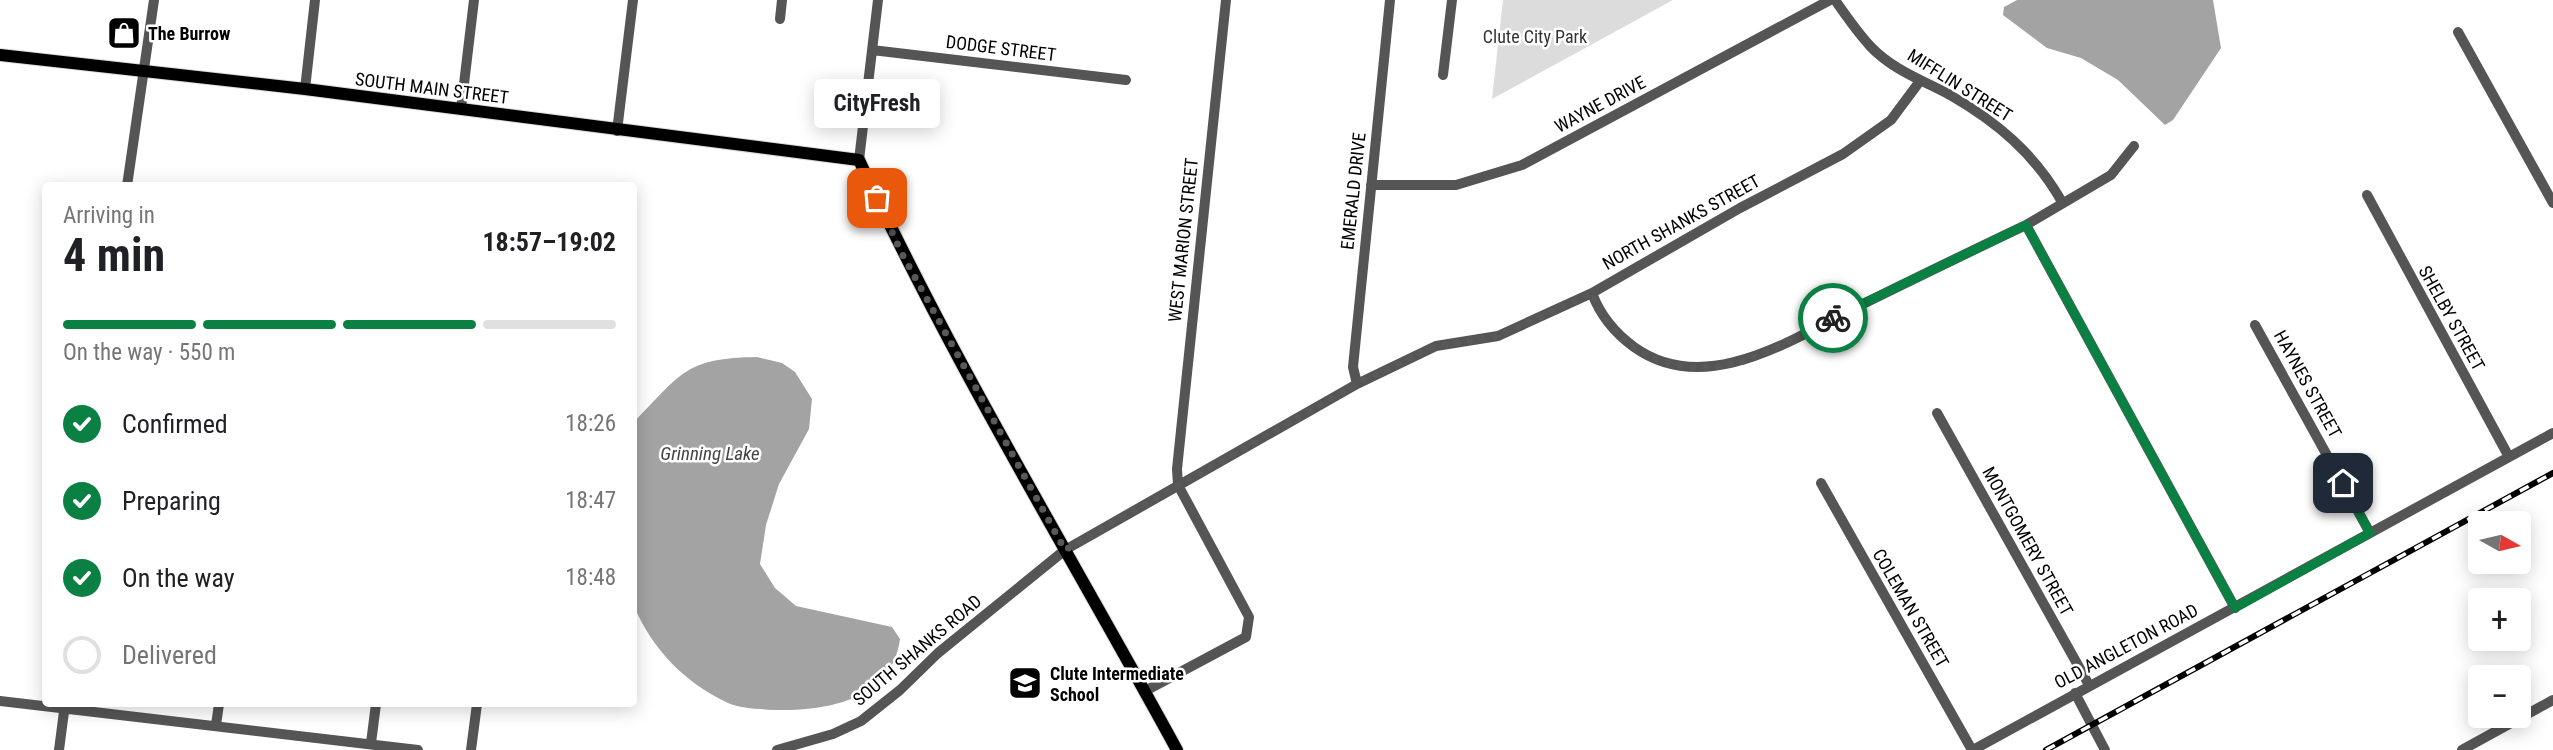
<!DOCTYPE html>
<meta charset="utf-8">
<style>
body{margin:0;font-family:"Roboto Condensed",sans-serif;background:#f6f6f6;color:#202124;height:100vh;display:flex;flex-direction:column;font-size:26px;white-space:nowrap}
*{box-sizing:border-box;margin:0}
p{font-size:23px;color:#757577}
.icon{flex:none;width:38px;height:38px;fill:none;stroke:currentColor;stroke-width:2;stroke-linecap:round;stroke-linejoin:round}
.map{position:relative;flex:1;overflow:hidden}
.sheet{position:absolute;left:42px;top:182px;width:595px;height:525px;display:flex;flex-direction:column;background:#fff;border-radius:7px;box-shadow:0 4px 18px #0003}
.sheet>*{flex:none}
.needle{width:46px;rotate:98deg}
.controls{position:absolute;left:2468px;top:511px;display:grid;gap:14px}
.controls a{display:grid;place-items:center;width:63px;height:63px;border-radius:7px;background:#fff;box-shadow:0 4px 18px #0003;font-size:35px}
.pin{position:absolute;display:grid;place-items:center;width:60px;height:60px;color:#fff;margin:-30px;border-radius:14px;box-shadow:0 4px 10px #0006}
.courier{position:absolute;display:grid;place-items:center;width:70px;height:70px;margin:-35px;border:5px solid #0b8043;border-radius:50%;background:#fff;color:#222;box-shadow:0 2px 9px #0007}
.bubble{position:absolute;height:49px;border-radius:7px;background:#fff;box-shadow:0 4px 18px #0003;font-size:23px;font-weight:700;line-height:49px;text-align:center}
.headline em{font-style:normal;font-weight:700}
.headline div{display:flex;flex-direction:column-reverse}
.headline{display:flex;align-items:center;justify-content:space-between;height:119px;padding:0 21px}
h1{font-size:46px;font-weight:700;line-height:52px}
.bar{display:grid;grid-template-columns:repeat(4,1fr);gap:10px 7px;align-content:center;height:84px;padding:0 21px}
.bar i{height:9px;border-radius:5px;background:#e0e0e0}
.bar .on{background:#0b8043}
.bar p{grid-column:span 4}
ol{padding:0 21px;list-style:none}
li{display:flex;align-items:center;gap:21px;height:77px}
li p{margin-inline-start:auto}
li .icon{padding:7px;border-radius:50%;background:#0b8043;color:#fff;stroke-width:4}
li:last-child{color:#757577}
li i{width:38px;height:38px;border:4px solid #e0e0e0;border-radius:50%}
.map>svg:first-child{display:block}
</style>
<div class="map">
<svg width="2553" height="750" viewBox="0 0 2553 750">
<rect width="100%" height="100%" fill="#fff"/>
<path fill="#dcdcdc" d="M1503,0H1673L1492,99Z"/>
<path fill="#a3a3a3" d="M2017,0H2213L2221,48L2173,120L2165,125L2118,80L2081,58L2047,48L2003,15L2004,7Z
M757,357L782,363L795,372L812,399L809,429L779,484L766,525L760,564L775,588L796,606L892,627L900,639C892,700 827,711 775,710C761,709 741,709 728,703C685,683 652,649 634,606V422C681,374 685,358 757,357Z"/>
<g fill="none" stroke-linecap="round" stroke-linejoin="round">
<defs>
<path id="major" d="M0,55L305,89L859,160C953,363 1070,554 1177,750"/>
</defs>
<use href="#major" stroke="#dbdbdb" stroke-width="14"/>
<path stroke="#555" stroke-width="10" d="M1835,0C1846,16 1858,33 1871,47C1893,70 1924,81 1950,95C1997,122 2035,154 2062,202
M780,19L782,0
M2458,32L2553,203
M872,50L1126,80
M1443,75L1452,0
M305,89L315,0
M461,109L474,0
M617,131L633,0
M859,160L878,0
M1371,185H1456L1522,165L1830,0
M127,186L154,0
M2367,195L2509,457
M2026,225L2235,608
M1592,293C1600,315 1615,333 1634,347C1708,400 1798,335 1867,302C1920,276 1973,250 2026,225L2111,175L2134,146
M2255,325L2370,533
M1357,384L1353,367L1390,0
M1937,413L2089,685
M1821,483L1972,750
M1145,691L1246,637L1249,617L1178,485L1177,469L1226,0
M2075,693L2105,750
M0,701L418,750
M216,725L219,704
M371,743L376,704
M59,750L65,704
M471,750L477,704
M777,750L833,734L861,721L900,690L938,653L1065,550L1357,384L1436,346L1498,336L1592,293L1740,208L1843,154L1891,120L1920,81
M1973,750L2553,433
M2462,750L2553,700"/>
<use href="#major" stroke="#000" stroke-width="12"/>
<defs>
<path id="rail" d="M2046,750L2553,473"/>
</defs>
<use href="#rail" stroke="#000" stroke-width="6"/>
<use href="#rail" stroke="#fff" stroke-width="3.5" stroke-dasharray="10" stroke-linecap="butt"/>
</g>
<g fill="none" stroke-linecap="round" stroke-linejoin="round">
<path stroke="#595959" stroke-width="7" stroke-dasharray="0 12.6" d="M877,198L900,250L1065,550L1357,384L1436,346L1498,336L1592,293C1614,356 1685,381 1746,360C1776,350 1805,332 1833,318"/>
<path stroke="#0b8043" stroke-width="9" d="M1833,318L2026,225L2235,608L2370,533L2343,483"/>
</g>
<defs>
<symbol id="shop-square" viewBox="-11 -11 22 22"><rect x="-9" y="-9" width="18" height="18" rx="4" fill="#000" stroke="#fff"/><path d="M-5-2.5h2.3a2.7 3.5 0 0 1 5.4 0H5L5.5 6h-11ZM-1.5-2.5h3a1.5 2.3 0 0 0-3 0Z" fill="#fff"/></symbol>
<symbol id="school-square" viewBox="-11 -11 22 22"><rect x="-9" y="-9" width="18" height="18" rx="4" fill="#000" stroke="#fff"/><path d="M0-5L7-2L0 1L-7-2ZM-4 1L0 2.5L4 1V4Q0 6-4 4Z" fill="#fff"/></symbol>
</defs>
<g fill-rule="evenodd">
<use href="#shop-square" x="105" y="14" width="38" height="38"/>
<use href="#school-square" x="1006" y="664" width="38" height="38"/>
</g>
<g text-anchor="middle" dominant-baseline="central" stroke-width="5" stroke-linejoin="round" paint-order="stroke">
<g font-size="18" font-weight="bold" fill="#000" stroke="#fff" text-anchor="start">
<text x="148" y="33">The Burrow</text>
<text x="1050" y="673">Clute Intermediate<tspan x="1050" dy="21">School</tspan></text>
</g>
<g font-size="18" fill="#333" stroke="#fff">
<text x="1535" y="36">Clute City Park</text>
</g>
<g font-size="18" fill="#000" stroke="#fff">
<text transform="translate(1001 48) rotate(7)">DODGE STREET</text>
<text transform="translate(1960 85) rotate(32)">MIFFLIN STREET</text>
<text transform="translate(432 88) rotate(7)">SOUTH MAIN STREET</text>
<text transform="translate(1600 104) rotate(-28)">WAYNE DRIVE</text>
<text transform="translate(1353 191) rotate(-84)">EMERALD DRIVE</text>
<text transform="translate(1681 222) rotate(-29)">NORTH SHANKS STREET</text>
<text transform="translate(1183 240) rotate(-84)">WEST MARION STREET</text>
<text transform="translate(2452 318) rotate(61)">SHELBY STREET</text>
<text transform="translate(2308 384) rotate(61)">HAYNES STREET</text>
<text transform="translate(2028 541) rotate(61)">MONTGOMERY STREET</text>
<text transform="translate(1911 608) rotate(60)">COLEMAN STREET</text>
<text transform="translate(2126 646) rotate(-28)">OLD ANGLETON ROAD</text>
<text transform="translate(917 650) rotate(-40)">SOUTH SHANKS ROAD</text>
</g>
<g font-size="19" font-style="italic" fill="#444" stroke="#fff">
<text x="710" y="453">Grinning Lake</text>
</g>
</g>
</svg>
<div class="controls">
<a><svg class="needle" viewBox="-14 -14 28 28"><path d="M0-13l5 13h-10z" fill="#e53935"/><path d="M0 13l5-13h-10z" fill="#757577"/></svg></a>
<a>+</a>
<a>−</a>
</div>
<div class="pin" style="left:877px;top:198px;background:#ea580c"><svg class="icon" aria-label="bag" viewBox="0 0 24 24"><path d="M5 8h14l-1 12H6zM9 8a3 3 0 0 1 6 0"/></svg></div>
<div class="pin" style="left:2343px;top:483px;background:#1f2937"><svg class="icon" aria-label="home" viewBox="0 0 24 24"><path d="M3 11l9-7 9 7M6 9v11h12V9"/></svg></div>
<div class="courier" style="left:1833px;top:318px"><svg class="icon" aria-label="bike" viewBox="0 0 24 24"><circle cx="6" cy="16" r="4"/><circle cx="18" cy="16" r="4"/><path d="M6 16l4-8h5l3 8M10 8l3 8H6M13 5h3"/></svg></div>
<div class="bubble" style="left:814px;top:79px;width:126px">CityFresh</div>
<section class="sheet">
<div class="headline"><div><h1>4 min</h1><p>Arriving in</p></div><em>18:57–19:02</em></div>
<div class="bar"><i class="on"></i><i class="on"></i><i class="on"></i><i></i><p>On the way · 550 m</p></div>
<ol>
<li><svg class="icon" aria-label="check" viewBox="0 0 24 24"><path d="M5 12l5 5 9-10"/></svg>Confirmed<p>18:26</p></li>
<li><svg class="icon" aria-label="check" viewBox="0 0 24 24"><path d="M5 12l5 5 9-10"/></svg>Preparing<p>18:47</p></li>
<li><svg class="icon" aria-label="check" viewBox="0 0 24 24"><path d="M5 12l5 5 9-10"/></svg>On the way<p>18:48</p></li>
<li><i></i>Delivered</li>
</ol>
</section>
</div>
